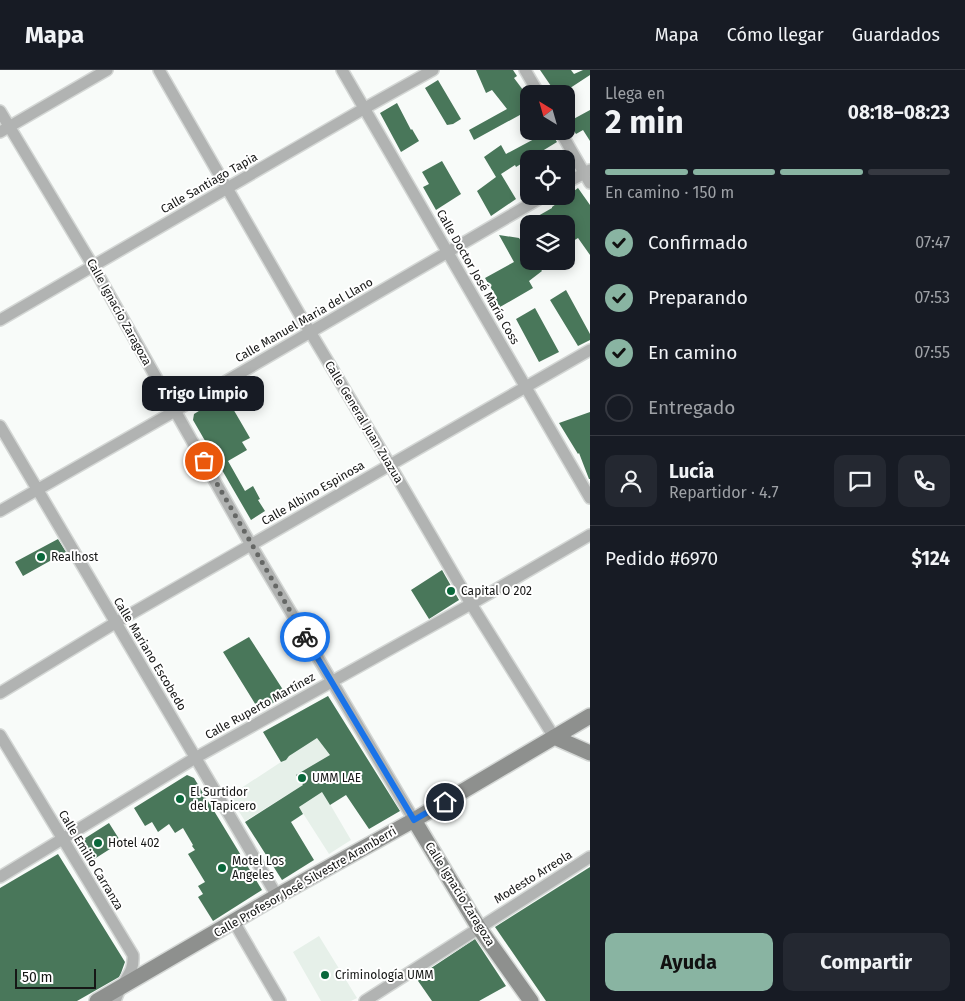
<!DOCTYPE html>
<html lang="es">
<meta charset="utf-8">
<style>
body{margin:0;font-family:"Fira Sans",sans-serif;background:#242831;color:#f1f3f6;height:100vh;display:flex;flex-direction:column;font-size:19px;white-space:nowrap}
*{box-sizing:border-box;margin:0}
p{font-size:16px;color:#9ea1a6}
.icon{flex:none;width:28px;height:28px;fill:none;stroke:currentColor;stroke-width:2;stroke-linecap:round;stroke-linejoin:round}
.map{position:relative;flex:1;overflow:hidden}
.sheet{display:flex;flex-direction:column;background:#171b24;width:375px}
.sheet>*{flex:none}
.needle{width:32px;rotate:323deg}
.fabs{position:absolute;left:520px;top:15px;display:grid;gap:10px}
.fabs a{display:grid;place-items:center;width:55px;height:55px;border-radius:10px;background:#171b24;box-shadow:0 2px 12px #0003;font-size:25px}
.scale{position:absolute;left:15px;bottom:12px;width:81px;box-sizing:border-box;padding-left:5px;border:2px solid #161716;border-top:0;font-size:14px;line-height:18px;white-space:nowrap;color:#161716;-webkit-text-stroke:4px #fff;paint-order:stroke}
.pin{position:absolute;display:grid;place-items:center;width:42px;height:42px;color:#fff;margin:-21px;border:2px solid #fff;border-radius:50%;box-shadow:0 1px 5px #0007}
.courier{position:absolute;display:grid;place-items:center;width:50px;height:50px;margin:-25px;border:4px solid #1a73e8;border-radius:50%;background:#fff;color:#222;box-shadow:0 1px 6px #0007}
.bubble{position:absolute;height:35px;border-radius:10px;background:#171b24;box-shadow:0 2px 12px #0003;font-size:16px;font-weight:700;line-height:35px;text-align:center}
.overview em{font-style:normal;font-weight:700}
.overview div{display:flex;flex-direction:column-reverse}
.overview{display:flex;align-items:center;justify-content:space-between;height:85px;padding:0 15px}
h1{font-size:32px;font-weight:700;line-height:38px}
.bar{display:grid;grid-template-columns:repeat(4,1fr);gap:8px 5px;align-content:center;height:60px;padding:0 15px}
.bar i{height:6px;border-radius:4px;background:#363941}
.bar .current{background:#89b4a2}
.bar p{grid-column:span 4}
.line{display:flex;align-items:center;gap:12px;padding:0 15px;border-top:1px solid #363941}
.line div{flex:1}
.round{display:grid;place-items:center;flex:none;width:52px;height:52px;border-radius:10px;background:#242831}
ol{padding:0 15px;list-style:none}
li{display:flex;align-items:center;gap:15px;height:55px}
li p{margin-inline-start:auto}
li .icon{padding:5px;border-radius:50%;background:#89b4a2;color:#111;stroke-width:4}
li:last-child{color:#9ea1a6}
li i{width:28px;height:28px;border:2px solid #363941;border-radius:50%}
.action{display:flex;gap:10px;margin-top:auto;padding:10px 15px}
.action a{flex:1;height:58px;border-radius:10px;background:#89b4a2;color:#111;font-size:20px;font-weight:700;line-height:58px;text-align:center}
.action a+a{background:#242831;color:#f1f3f6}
header{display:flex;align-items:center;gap:30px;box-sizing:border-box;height:70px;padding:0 25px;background:#171b24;border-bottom:1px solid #363941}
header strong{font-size:24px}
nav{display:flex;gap:28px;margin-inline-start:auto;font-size:18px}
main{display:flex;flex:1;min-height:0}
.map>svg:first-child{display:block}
</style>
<header>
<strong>Mapa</strong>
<nav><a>Mapa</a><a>Cómo llegar</a><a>Guardados</a></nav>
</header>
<main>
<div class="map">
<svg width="590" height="931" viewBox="0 0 590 931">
<rect width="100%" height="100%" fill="#f8fbf9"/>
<path fill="#e6f0e9" d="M328,626L370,693L324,724L351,770L329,784L290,723L245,751L229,726L281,692L263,662Z
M319,866L357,928L351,931H321L293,882Z"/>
<path fill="#49775a" d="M476,0H513L517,6L514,8L529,28V40L474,70L469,60L507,39L492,20L486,23Z
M540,0H571L574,4L583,0H590V5L561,24H552L549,17L551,16Z
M438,10L461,49L453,54L447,55L425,18Z
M397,33L411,60L412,59L419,71L401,82L380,43Z
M590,40V71L583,60L576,64L568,52Z
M532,61H550L557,72L516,97L515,95L501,104L516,129L491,146L477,121L496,107L484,87L501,75L506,84L536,68Z
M442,91L461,124L436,140L423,117L429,114L422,102Z
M578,118L590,135V185L578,168L573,171L566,160V154H524L552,138V137Z
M499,165L519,168L529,182V191H535L542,201L529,211L533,218L500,237L495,231L497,228L485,208L514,192Z
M566,220L590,264V270L578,276L550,230Z
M535,238L559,282L539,292L516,249Z
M225,325L250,368L242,372L247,380L228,391L245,421L253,416L260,429L258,430L265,441L251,450L193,350L194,344Z
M590,342V409H589L579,383L578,384L559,353Z
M58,469L66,482L23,506L15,492Z
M442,500L459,530L429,549L411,520Z
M249,567L287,626L259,640L223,582Z
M328,626L400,741L369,759L346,725L330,735L322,722L299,737L303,744L291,752L314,790L282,810L245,752L303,715L296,705L330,685L317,668L289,686L286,690L281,692L263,662Z
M187,705L194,708L262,820L213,851L198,827L203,824L198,816L205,812L188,784L195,780L192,776L193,775L183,758L175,763L169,754L158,762L152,752L145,756L134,738Z
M109,753L121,772L88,793L76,774Z
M58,784L125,892L121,903L119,907L77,931H0V818Z
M590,797V931H546L495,857Z
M475,869L506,916L479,931H432L416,908Z"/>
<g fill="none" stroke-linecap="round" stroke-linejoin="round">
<defs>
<path id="minor" d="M159,0L300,245L390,395L471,534L554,667
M342,0L590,428
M525,0L539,24
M0,41L93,196L251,475L414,750
M560,61L590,113
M0,62L107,0
M566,113L590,100
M0,250L365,38L433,0
M0,356L277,826
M0,441L175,341L544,126
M0,623L115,553L590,280
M0,665L133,885C134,899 129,904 122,916C119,920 117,926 115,931
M0,807L195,688L471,534L590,465
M234,852L280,931
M365,931L590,787"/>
<path id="secondary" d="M554,667L590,683
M414,750L479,858L531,931
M97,931L277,826L414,750L590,646"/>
</defs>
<use href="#minor" stroke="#d4d7d5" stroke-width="14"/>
<use href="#secondary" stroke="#d4d7d5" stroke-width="18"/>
<use href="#minor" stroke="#b1b3b2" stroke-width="11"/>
<use href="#secondary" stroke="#8e908e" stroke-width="15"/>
</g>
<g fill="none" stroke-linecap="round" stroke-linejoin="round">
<path stroke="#656765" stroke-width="5" stroke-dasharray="0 9" d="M204,391L305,567"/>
<path stroke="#1a73e8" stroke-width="6" d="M305,567L414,750L445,732"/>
</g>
<g fill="#0a683b" stroke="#fff" stroke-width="2">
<circle cx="41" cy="487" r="5"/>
<circle cx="451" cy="521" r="5"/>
<circle cx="302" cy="708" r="5"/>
<circle cx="180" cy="729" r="5"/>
<circle cx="98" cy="773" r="5"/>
<circle cx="222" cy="798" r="5"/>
<circle cx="325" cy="905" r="5"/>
</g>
<g text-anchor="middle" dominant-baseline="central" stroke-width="4" stroke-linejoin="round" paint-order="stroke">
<g font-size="12" fill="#161716" stroke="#fff">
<text transform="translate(209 113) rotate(-30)">Calle Santiago Tapia</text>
<text transform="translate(478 207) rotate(60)">Calle Doctor José María Coss</text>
<text transform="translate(119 242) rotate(61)">Calle Ignacio Zaragoza</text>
<text transform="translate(304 250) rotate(-30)">Calle Manuel Maria del Llano</text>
<text transform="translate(364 352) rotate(59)">Calle General Juan Zuazua</text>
<text transform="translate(313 423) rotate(-30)">Calle Albino Espinosa</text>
<text transform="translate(150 584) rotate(59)">Calle Mariano Escobedo</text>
<text transform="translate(260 636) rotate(-29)">Calle Ruperto Martínez</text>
<text transform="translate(91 790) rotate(59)">Calle Emilio Carranza</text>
<text transform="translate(533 807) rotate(-32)">Modesto Arreola</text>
<text transform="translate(305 812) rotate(-30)">Calle Profesor José Silvestre Aramberri</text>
<text transform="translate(460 824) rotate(58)">Calle Ignacio Zaragoza</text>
</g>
<g font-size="12" fill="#161716" stroke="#fff" text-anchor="start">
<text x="51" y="487">Realhost</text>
<text x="461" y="521">Capital O 202</text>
<text x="312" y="708">UMM LAE</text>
<text x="190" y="722">El Surtidor<tspan x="190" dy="14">del Tapicero</tspan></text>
<text x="108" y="773">Hotel 402</text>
<text x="232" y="791">Motel Los<tspan x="232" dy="14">Angeles</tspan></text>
<text x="335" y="905">Criminología UMM</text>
</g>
</g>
</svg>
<div class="fabs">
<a><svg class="needle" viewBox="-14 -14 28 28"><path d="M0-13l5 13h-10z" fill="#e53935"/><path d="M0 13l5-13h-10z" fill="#9ea1a6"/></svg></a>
<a><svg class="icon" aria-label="locate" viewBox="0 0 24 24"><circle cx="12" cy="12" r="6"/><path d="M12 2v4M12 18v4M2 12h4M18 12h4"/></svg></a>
<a><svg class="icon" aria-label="layers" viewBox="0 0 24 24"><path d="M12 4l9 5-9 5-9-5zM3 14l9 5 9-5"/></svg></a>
</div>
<div class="scale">50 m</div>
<div class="pin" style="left:204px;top:391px;background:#ea580c"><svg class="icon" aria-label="bag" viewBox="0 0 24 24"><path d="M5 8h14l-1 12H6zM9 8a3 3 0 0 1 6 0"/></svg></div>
<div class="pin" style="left:445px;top:732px;background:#1f2937"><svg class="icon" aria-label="home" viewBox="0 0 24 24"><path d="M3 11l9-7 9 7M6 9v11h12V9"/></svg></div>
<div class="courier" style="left:305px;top:567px"><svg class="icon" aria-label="bike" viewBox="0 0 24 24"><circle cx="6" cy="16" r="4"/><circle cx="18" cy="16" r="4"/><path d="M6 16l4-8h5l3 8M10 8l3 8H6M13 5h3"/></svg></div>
<div class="bubble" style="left:142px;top:306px;width:122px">Trigo Limpio</div>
</div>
<section class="sheet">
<div class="overview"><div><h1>2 min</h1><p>Llega en</p></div><em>08:18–08:23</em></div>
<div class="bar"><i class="current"></i><i class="current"></i><i class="current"></i><i></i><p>En camino · 150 m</p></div>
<ol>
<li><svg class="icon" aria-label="check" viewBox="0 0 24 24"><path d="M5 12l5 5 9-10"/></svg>Confirmado<p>07:47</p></li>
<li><svg class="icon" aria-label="check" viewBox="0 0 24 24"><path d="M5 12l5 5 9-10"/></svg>Preparando<p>07:53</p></li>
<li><svg class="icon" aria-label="check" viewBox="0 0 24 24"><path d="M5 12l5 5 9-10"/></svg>En camino<p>07:55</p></li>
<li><i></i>Entregado</li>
</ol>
<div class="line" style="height:90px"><a class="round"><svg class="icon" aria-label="person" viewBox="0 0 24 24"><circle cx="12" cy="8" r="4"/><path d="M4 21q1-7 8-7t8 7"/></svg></a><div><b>Lucía</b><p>Repartidor · 4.7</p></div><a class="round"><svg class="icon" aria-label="chat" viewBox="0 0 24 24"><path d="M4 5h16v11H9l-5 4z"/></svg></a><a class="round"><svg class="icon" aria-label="phone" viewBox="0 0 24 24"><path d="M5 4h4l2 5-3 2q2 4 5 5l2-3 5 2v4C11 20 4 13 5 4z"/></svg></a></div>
<div class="line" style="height:65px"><div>Pedido #6970</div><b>$124</b></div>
<div class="action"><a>Ayuda</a><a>Compartir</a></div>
</section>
</main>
